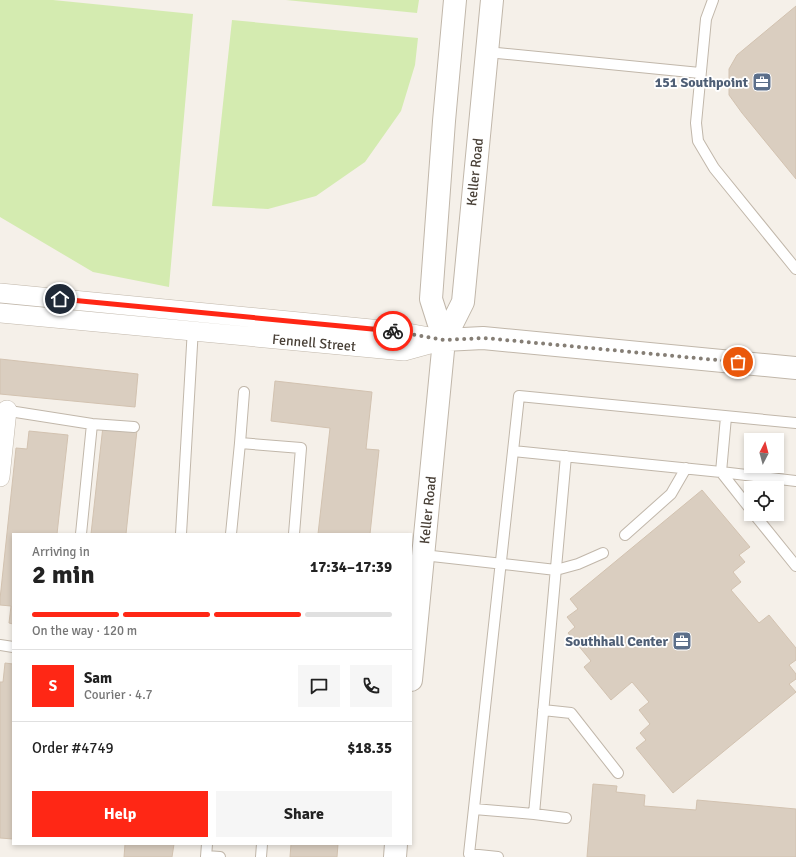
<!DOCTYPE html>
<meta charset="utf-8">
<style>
body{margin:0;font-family:Signika,sans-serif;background:#f6f6f6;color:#222;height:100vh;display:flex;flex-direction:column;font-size:15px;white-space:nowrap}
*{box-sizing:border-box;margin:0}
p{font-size:13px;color:#767676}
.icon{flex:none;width:22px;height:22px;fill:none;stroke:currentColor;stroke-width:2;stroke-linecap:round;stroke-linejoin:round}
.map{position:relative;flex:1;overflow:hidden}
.panel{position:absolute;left:12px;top:533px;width:400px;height:312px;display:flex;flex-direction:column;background:#fff;border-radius:0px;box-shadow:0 2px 6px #0003}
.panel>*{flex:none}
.needle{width:26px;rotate:6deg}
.controls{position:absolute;left:744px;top:433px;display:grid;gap:8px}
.controls a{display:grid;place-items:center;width:40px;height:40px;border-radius:0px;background:#fff;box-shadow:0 2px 6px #0003;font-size:20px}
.pin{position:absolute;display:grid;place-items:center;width:34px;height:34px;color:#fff;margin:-17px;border:2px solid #fff;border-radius:50%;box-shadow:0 1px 4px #0007}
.courier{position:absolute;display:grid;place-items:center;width:40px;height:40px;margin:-20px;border:3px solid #ff2715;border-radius:50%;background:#fff;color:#222;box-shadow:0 1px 5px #0007}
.summary em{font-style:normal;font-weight:800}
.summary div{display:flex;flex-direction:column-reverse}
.summary{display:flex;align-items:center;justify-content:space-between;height:68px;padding:0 20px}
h1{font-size:26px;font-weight:800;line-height:30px}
.bar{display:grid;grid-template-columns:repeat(4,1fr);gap:6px 4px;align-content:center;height:48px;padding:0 20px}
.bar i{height:5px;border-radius:3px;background:#e0e0e0}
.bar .current{background:#ff2715}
.bar p{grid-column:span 4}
.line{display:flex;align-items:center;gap:10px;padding:0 20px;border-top:1px solid #e0e0e0}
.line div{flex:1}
.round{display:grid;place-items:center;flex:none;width:42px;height:42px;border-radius:0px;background:#f6f6f6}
.primary-button{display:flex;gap:8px;margin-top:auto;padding:8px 20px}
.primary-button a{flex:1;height:46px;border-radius:0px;background:#ff2715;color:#fff;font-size:16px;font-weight:800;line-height:46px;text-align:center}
.primary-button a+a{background:#f6f6f6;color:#222}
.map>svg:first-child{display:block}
</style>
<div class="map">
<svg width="796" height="857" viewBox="0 0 796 857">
<rect width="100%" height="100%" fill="#f5f0e9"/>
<path fill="#d4ebb0" d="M0,0H53L193,14L169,287L93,272L0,217Z
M286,0H419L417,13Z
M232,20L418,38L415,65L401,111L365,162L316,196L268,209L212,206Z"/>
<path fill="#dacec0" stroke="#d2c2b0" d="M796,6V179L742,113L729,95V69L737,55Z
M0,359L138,374L135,407L0,394Z
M275,381L372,392L366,449L379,450L370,534H318L330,428L271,421Z
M103,426L137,430L126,534H91Z
M29,431L68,435L57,534H13V624L9,623L11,606L0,605V599L16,448L27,449Z
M702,490L750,547L739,555L745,562L733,572L741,582L731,590L759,623L769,615L796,648V660L789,665L796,674V679L789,684L796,692L673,793L636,748L646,740L640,733L650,724L639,710L649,702L632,682L611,700L584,667L591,661L568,633L575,627L567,617L578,609L570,599Z
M5,663L13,664V839L0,838V682H3Z
M593,784L617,786L616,792L645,795L644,806L696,810L697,800L796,809V857H587Z
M125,844H174L172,857H124Z
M291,844H338L337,857H290Z"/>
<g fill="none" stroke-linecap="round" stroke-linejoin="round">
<defs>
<path id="service" d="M713,0L706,19L696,123L698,141L714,168L796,269
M487,52L700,73
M3,410L92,424L134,427
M726,417L721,472L751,510
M240,443L244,392
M513,451L721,472L796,481
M754,514L796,566
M81,534L92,424
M181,534L193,328
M231,534L240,443L301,448L294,534
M625,535L671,494L686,468
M423,555L556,570L578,564L603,553
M0,645L13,647
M543,710L571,713L618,773
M474,809L534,814
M566,818L534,814L566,456
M206,856L220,857
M206,857L207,844
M261,857L262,844
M498,857L469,854L519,396L796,423"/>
<path id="minor" d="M0,293L402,332L441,339
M0,313L404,351L444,340
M0,477L7,410"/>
<path id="tertiary" d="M444,340L483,338L796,368
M444,340L463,302L492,0
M411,680L444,340L431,299L444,121L455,0
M395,857L396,844"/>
</defs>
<use href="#service" stroke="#c1b7aa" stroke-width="12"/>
<use href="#minor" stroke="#c1b7aa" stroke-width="20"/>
<use href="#tertiary" stroke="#c1b7aa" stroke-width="24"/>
<use href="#service" stroke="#fff" stroke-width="10"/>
<use href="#minor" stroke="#fff" stroke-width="19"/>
<use href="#tertiary" stroke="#fff" stroke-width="22"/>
</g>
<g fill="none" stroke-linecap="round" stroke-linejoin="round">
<path stroke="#857e75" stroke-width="4" stroke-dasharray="0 7.2" d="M393,331L444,340L484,338L738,362"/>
<path stroke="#ff2715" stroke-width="5" d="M60,299L393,331"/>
</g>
<defs>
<symbol id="office-square" viewBox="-11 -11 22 22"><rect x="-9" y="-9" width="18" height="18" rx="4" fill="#5c6f8a" stroke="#fff"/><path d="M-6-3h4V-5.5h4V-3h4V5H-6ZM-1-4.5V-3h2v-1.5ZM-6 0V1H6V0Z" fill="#fff"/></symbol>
</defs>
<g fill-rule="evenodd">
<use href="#office-square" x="751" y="71" width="22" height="22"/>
<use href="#office-square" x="671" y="630" width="22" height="22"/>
</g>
<g text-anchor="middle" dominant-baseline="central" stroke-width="3.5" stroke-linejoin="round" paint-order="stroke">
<g font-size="14" font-weight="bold" fill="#4e5e75" stroke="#fff" text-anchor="end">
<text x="748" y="82">151 Southpoint</text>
<text x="668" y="641">Southhall Center</text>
</g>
<g font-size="14" fill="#494037" stroke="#fff">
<text transform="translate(475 172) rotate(-84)">Keller Road</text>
<text transform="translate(314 343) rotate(5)">Fennell Street</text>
<text transform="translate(428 510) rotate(-84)">Keller Road</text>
</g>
</g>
</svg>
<div class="controls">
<a><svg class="needle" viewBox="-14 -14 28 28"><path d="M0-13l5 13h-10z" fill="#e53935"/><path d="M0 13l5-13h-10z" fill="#767676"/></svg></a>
<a><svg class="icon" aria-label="locate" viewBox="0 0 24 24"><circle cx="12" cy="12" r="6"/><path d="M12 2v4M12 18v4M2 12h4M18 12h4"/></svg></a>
</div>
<div class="pin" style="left:738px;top:362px;background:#ea580c"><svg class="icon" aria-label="bag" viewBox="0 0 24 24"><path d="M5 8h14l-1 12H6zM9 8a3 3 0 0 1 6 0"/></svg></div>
<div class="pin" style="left:60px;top:299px;background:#1f2937"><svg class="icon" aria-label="home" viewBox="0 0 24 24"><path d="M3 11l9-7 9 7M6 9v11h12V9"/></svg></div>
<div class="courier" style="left:393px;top:331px"><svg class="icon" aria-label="bike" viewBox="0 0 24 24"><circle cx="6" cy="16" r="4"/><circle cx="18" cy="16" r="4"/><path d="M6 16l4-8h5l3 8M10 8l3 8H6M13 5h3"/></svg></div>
<section class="panel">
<div class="summary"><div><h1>2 min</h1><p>Arriving in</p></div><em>17:34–17:39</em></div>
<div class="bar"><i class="current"></i><i class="current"></i><i class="current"></i><i></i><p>On the way · 120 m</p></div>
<div class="line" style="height:72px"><b class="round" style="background:#ff2715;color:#fff">S</b><div><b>Sam</b><p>Courier · 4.7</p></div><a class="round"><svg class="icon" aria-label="chat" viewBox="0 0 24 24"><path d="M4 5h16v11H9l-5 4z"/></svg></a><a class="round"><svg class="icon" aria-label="phone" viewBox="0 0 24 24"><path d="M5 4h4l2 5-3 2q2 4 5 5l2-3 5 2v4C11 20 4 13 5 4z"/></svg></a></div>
<div class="line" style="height:52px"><div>Order #4749</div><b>$18.35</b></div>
<div class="primary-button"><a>Help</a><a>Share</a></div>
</section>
</div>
